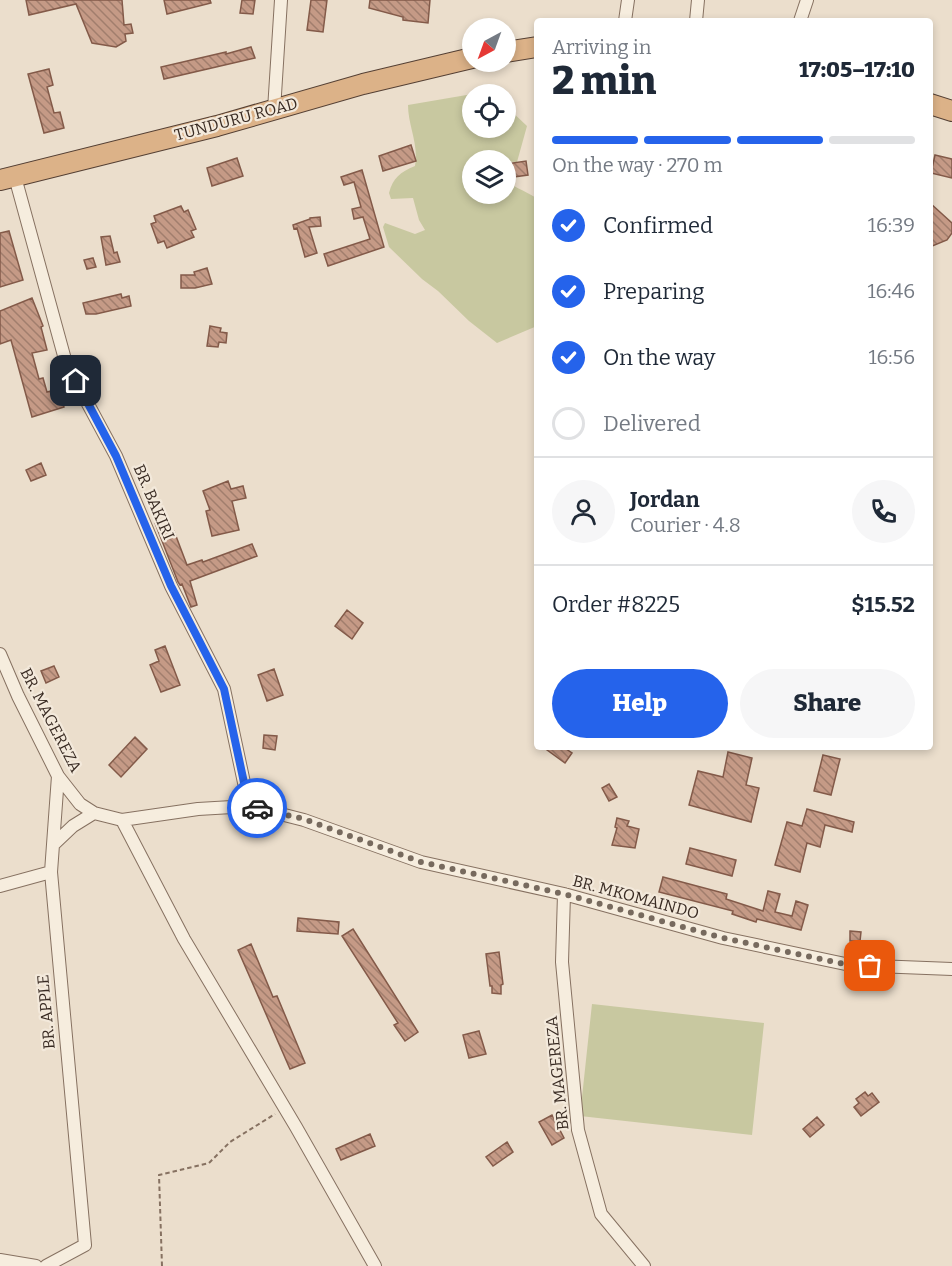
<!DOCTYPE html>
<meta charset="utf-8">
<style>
body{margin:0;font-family:Bitter,serif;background:#f6f6f7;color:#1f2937;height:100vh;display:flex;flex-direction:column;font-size:22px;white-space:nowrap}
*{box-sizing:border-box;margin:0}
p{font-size:20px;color:#747a83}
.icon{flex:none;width:33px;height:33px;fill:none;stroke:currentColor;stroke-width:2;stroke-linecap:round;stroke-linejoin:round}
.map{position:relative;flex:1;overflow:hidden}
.sheet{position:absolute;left:534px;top:18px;width:399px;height:732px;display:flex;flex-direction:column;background:#fff;border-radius:6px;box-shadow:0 3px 9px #0003}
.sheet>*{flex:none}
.needle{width:39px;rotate:221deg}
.controls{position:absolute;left:462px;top:18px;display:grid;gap:12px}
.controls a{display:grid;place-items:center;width:54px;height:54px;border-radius:50%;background:#fff;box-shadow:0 3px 9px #0003;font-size:30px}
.pin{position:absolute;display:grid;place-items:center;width:51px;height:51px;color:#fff;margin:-26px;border-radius:12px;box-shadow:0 3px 9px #0006}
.courier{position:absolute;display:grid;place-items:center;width:60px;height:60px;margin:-30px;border:4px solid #2563eb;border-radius:50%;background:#fff;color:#222;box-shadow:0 2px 8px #0007}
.head em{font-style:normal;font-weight:800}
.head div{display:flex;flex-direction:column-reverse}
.head{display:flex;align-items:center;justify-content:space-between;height:102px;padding:0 18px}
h1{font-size:39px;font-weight:800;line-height:45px}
.bar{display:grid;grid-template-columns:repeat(4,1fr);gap:9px 6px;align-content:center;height:72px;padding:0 18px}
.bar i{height:8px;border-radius:4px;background:#e0e1e3}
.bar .on{background:#2563eb}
.bar p{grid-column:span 4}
.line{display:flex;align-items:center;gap:15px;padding:0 18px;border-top:2px solid #e0e1e3}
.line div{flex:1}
.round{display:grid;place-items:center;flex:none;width:63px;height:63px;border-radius:32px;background:#f6f6f7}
ol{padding:0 18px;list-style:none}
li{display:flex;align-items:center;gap:18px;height:66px}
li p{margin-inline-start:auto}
li .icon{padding:6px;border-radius:50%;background:#2563eb;color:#fff;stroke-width:4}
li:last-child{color:#747a83}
li i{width:33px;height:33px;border:3px solid #e0e1e3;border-radius:50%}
.primary-button{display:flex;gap:12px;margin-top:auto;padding:12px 18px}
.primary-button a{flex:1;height:69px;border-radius:36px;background:#2563eb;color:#fff;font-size:24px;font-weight:800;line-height:69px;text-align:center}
.primary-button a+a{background:#f6f6f7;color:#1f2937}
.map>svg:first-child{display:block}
</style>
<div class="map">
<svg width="952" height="1266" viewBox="0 0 952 1266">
<defs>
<pattern id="building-back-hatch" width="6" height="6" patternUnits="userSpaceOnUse" patternTransform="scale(1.5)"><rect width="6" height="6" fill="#c59a86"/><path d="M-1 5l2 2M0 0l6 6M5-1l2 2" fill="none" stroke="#a17e6d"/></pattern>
</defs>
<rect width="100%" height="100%" fill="#ebdecc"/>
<path fill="#c8c8a0" d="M490,91L494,94H472V128H506V106L527,126L517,162L472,160V194H506V180C515,189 527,191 537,199V326L497,343L469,321L438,291L422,279L389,247L383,227L385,223L415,234L425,230L419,220L413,198L391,199L389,193C393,178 400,172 415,166C419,144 408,126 408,105Z
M592,1004L764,1023L752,1135L580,1116Z"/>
<path fill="url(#building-back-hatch)" stroke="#835a49" stroke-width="1.5" d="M26,0H122L124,25L131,24L133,33L125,34L126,41L116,47L92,43L76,4L29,15Z
M164,0H210L211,3L167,14Z
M242,0H255L253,14L240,13Z
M311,0H327L323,32L307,30Z
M370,0H430L428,23L403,20V17L369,8Z
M251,47L255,58L164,79L161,67L226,52V54Z
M49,69L53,85L47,87L54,113L60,112L64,128L44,133L28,74Z
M411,145L416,161L383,171L379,156Z
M935,155L952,159V178L931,173Z
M237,158L243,176L212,186L207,168Z
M526,161L528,175L506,178V164Z
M362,170L384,247L328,266L324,254L370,239L363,217L354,219L352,209L361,207L354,182L344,185L341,177Z
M930,203L952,223V233L947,240L930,247Z
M181,206L184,212L188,210L196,229L191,231L194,237L167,248L164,241L158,243L151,224L156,222L154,216Z
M320,217L321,226L309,227L317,253L305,257L297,228L294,229L293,225L310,219V218Z
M9,231L23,280L0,287V233Z
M110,236L114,253L117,252L120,262L106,265L101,237Z
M93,258L96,267L87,269L84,260Z
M207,268L212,284L195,288H181V275H195L194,272Z
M121,294L122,298L129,296L131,306L96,314H86L83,303Z
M32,298L43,326L41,327L47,350L32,353L39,379L43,378L47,392L59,389L64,407L32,417L11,340L0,344V311Z
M210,326L221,328L220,332L227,333L226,343L219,342L218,347L207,346Z
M41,463L46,475L31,481L26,470Z
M228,481L231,489L243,486L246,498L232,501L239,530L212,536L206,511L210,510L203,491Z
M165,519L170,532L174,531L187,565L202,560L203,562L252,544L257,556L190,581L197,605L191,607L182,584L180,585L178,582L155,523Z
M347,610L363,623L352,639L335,626Z
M165,646L180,685L161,692L150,665L159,661L155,650Z
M54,666L59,677L46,683L41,671Z
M274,669L283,695L267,701L258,675Z
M264,735L277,736L275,750L263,748Z
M135,737L147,749L121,777L109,765Z
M543,747H563L572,753L565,763Z
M728,752L752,758L746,785L759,788L751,822L689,805L698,771L723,777Z
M823,755L840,759L831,795L814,791Z
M609,784L617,797L609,801L602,788Z
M807,809L854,822L852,832L825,825L820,847L807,843L800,872L775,865L787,822L802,826Z
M617,818L629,821L627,826L639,829L635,848L612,845L617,828L615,827Z
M690,848L736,860L732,876L686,864Z
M663,877L727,894L726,899L763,911L768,891L780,894L775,912L792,916L796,901L808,905L801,930L757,919L756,922L732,914L733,911L659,892Z
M298,918L339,922L338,934L297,931Z
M353,929L418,1032L405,1041L394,1025L398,1023L342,936Z
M850,931L861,932L860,941H850Z
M251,944L273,997L277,996L305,1063L290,1069L238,950Z
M499,952L503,984L501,985V994L492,993V986H490L486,954Z
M479,1031L486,1054L469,1058L463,1035Z
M865,1092L868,1096L872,1093L879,1102L861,1116L854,1107L859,1103L856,1099Z
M552,1115L564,1138L552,1145L539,1122Z
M817,1117L824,1125L810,1137L803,1129Z
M370,1134L375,1146L341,1160L336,1149Z
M507,1142L513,1152L493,1166L486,1157Z"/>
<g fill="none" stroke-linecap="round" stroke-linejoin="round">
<defs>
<path id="minor" d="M625,21L628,0
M696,21L698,0
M800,21L807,0
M274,110L281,0
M15,177L66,363L116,456L171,586L224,689L249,806
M0,654L18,696L58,776L80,804L94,813L122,820L198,809L249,806L304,820L421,862L564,894L723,938L850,965L952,969
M122,820L184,939L296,1127L375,1266
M54,844L73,826L94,813
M0,886L51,872
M564,894L562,962L578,1130L601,1214L644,1266
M0,1260L36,1266
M46,1266L85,1245L51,872L58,776"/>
<path id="trunk" d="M506,52L537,47
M930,104L952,111
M0,180L217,126L363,84L472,58"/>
</defs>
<use href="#minor" stroke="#867161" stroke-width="14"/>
<use href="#trunk" stroke="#554034" stroke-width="22"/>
<path stroke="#867161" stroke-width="2" stroke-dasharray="4.5 3" stroke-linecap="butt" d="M162,1266L159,1175L209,1163L230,1142L275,1114"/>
<use href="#minor" stroke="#f6edde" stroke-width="12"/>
<use href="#trunk" stroke="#dcb288" stroke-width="20"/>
</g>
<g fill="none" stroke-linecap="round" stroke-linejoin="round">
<path stroke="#776a5e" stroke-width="6" stroke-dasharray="0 10.8" d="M257,808L304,819L421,862L564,894L723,938L849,965L870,966"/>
<path stroke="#2563eb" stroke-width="8" d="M76,381L116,456L171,586L224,689L249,806L257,808"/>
</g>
<g text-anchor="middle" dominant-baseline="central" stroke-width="4.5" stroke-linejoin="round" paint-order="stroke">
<g font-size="16" fill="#392b23" stroke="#f3e9db">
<text transform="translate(236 119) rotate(-15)">TUNDURU ROAD</text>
<text transform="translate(154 502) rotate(67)">BR. BAKIRI</text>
<text transform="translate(51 720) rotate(63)">BR. MAGEREZA</text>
<text transform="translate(636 897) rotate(15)">BR. MKOMAINDO</text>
<text transform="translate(46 1012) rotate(-95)">BR. APPLE</text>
<text transform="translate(557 1073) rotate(-96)">BR. MAGEREZA</text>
</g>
</g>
</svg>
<div class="controls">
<a><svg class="needle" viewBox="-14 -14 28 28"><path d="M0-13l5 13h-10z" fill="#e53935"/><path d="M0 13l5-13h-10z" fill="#747a83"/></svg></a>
<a><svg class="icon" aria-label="locate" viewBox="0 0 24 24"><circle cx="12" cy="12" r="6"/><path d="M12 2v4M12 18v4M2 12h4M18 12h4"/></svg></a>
<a><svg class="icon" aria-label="layers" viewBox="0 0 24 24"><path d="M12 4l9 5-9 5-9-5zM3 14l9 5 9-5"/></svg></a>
</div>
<div class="pin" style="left:870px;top:966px;background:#ea580c"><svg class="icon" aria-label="bag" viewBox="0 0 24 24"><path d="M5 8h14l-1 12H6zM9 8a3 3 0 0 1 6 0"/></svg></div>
<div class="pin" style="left:76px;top:381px;background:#1f2937"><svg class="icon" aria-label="home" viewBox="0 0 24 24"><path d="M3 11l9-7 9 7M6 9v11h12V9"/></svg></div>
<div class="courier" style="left:257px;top:808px"><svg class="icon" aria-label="car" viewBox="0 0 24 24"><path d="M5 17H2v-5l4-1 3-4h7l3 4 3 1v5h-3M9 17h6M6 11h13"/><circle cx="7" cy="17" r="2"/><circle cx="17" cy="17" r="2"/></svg></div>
<section class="sheet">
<div class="head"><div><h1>2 min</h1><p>Arriving in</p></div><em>17:05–17:10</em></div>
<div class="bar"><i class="on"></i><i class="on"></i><i class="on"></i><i></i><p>On the way · 270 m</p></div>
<ol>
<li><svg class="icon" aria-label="check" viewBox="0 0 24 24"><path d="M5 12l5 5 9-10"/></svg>Confirmed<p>16:39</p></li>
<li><svg class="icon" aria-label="check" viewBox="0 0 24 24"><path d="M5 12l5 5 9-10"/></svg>Preparing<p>16:46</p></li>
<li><svg class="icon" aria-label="check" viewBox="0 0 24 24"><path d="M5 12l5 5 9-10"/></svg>On the way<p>16:56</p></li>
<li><i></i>Delivered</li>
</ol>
<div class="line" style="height:108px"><a class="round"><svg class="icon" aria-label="person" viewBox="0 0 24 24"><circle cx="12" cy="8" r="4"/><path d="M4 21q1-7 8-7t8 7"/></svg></a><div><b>Jordan</b><p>Courier · 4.8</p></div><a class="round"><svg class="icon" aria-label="phone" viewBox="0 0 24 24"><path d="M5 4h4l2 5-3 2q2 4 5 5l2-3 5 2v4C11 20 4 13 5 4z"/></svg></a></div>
<div class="line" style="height:78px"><div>Order #8225</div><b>$15.52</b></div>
<div class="primary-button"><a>Help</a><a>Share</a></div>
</section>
</div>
